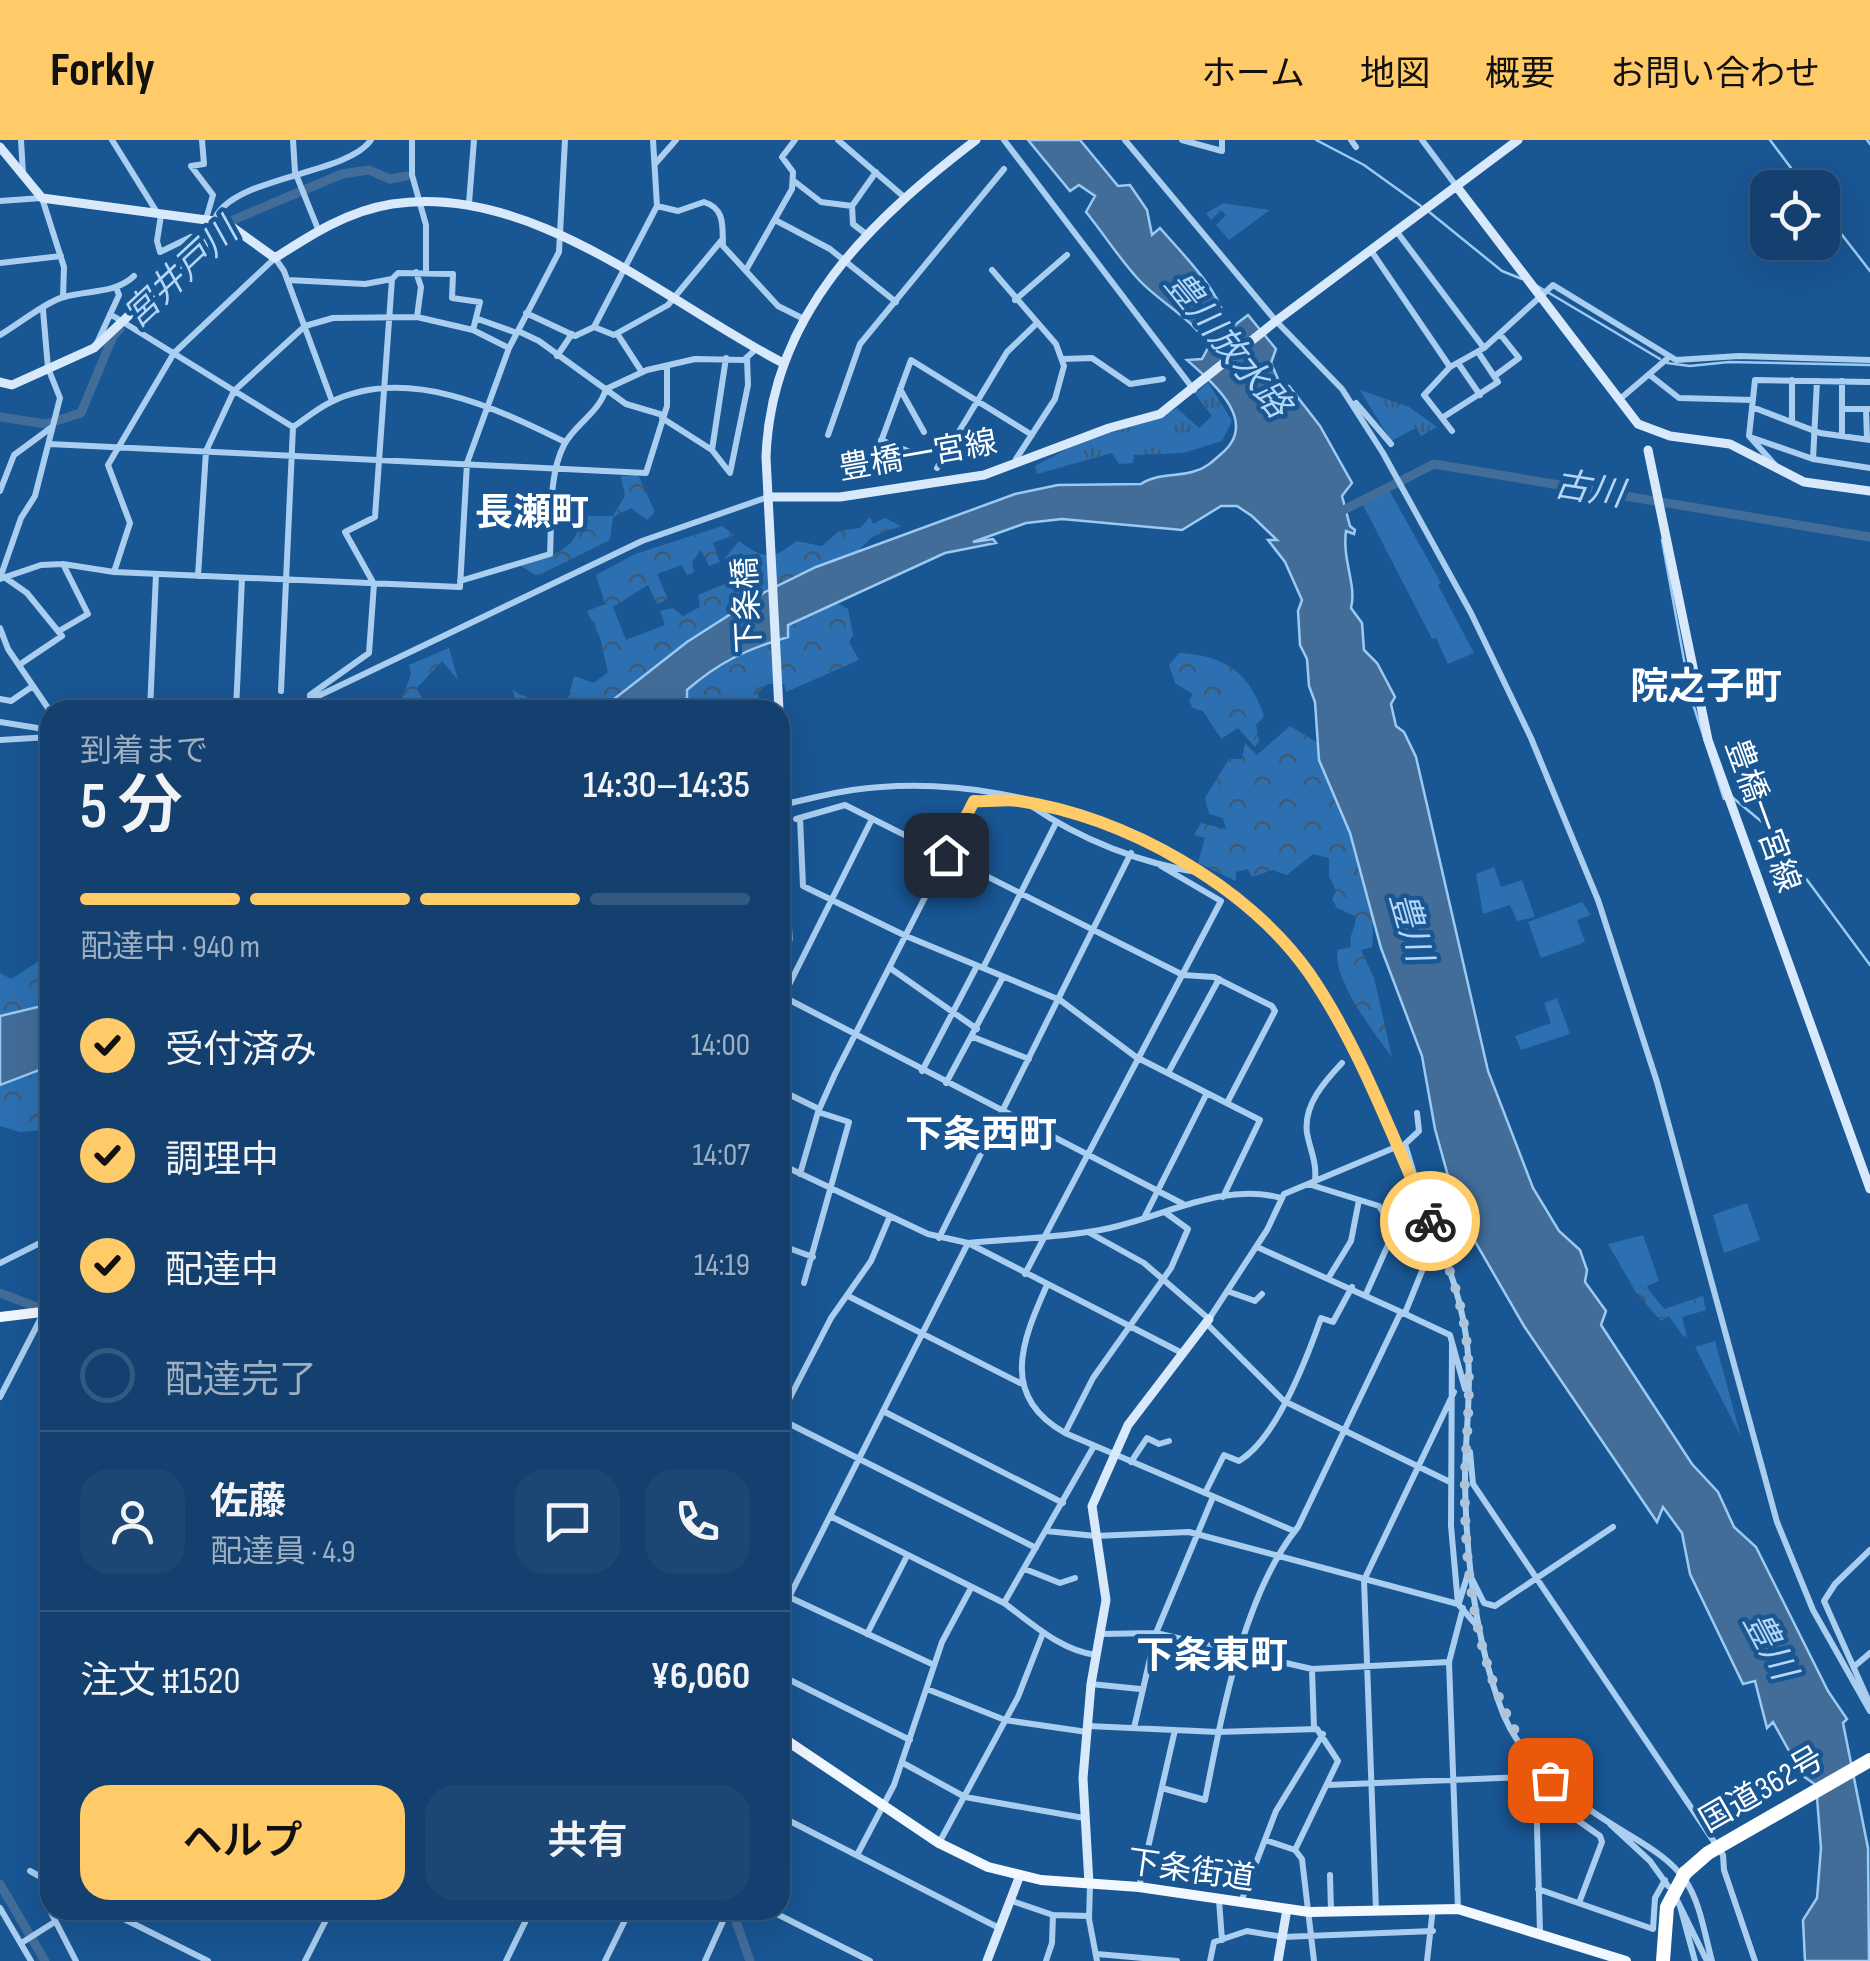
<!DOCTYPE html>
<html lang="ja">
<meta charset="utf-8">
<style>
body{margin:0;font-family:"Sofia Sans Condensed","Noto Sans JP",sans-serif;background:#1c4774;color:#f1f3f6;height:100vh;display:flex;flex-direction:column;font-size:38px;white-space:nowrap}
*{box-sizing:border-box;margin:0}
p{font-size:32px;color:#9dafc3}
.icon{flex:none;width:55px;height:55px;fill:none;stroke:currentColor;stroke-width:2;stroke-linecap:round;stroke-linejoin:round}
.map{position:relative;flex:1;overflow:hidden}
.panel{position:absolute;left:40px;top:560px;width:750px;height:1220px;display:flex;flex-direction:column;background:#13406f;border-radius:30px;box-shadow:0 10px 40px #0002,0 0 0 2px #325982}
.panel>*{flex:none}
.tools{position:absolute;left:1750px;top:30px;display:grid;gap:20px}
.tools a{display:grid;place-items:center;width:90px;height:90px;border-radius:20px;background:#13406f;box-shadow:0 10px 40px #0002,0 0 0 2px #325982;font-size:50px}
.pin{position:absolute;display:grid;place-items:center;width:85px;height:85px;color:#fff;margin:-42px;border-radius:20px;box-shadow:0 5px 15px #0006}
.courier{position:absolute;display:grid;place-items:center;width:100px;height:100px;margin:-50px;border:8px solid #ffca68;border-radius:50%;background:#fff;color:#222;box-shadow:0 2px 12px #0007}
.head em{font-style:normal;font-weight:600}
.head div{display:flex;flex-direction:column-reverse}
.head{display:flex;align-items:center;justify-content:space-between;height:170px;padding:0 40px}
h1{font-size:65px;font-weight:600;line-height:75px}
.bar{display:grid;grid-template-columns:repeat(4,1fr);gap:15px 10px;align-content:center;height:120px;padding:0 40px}
.bar i{height:12px;border-radius:8px;background:#325982}
.bar .on{background:#ffca68}
.bar p{grid-column:span 4}
.line{display:flex;align-items:center;gap:25px;padding:0 40px;border-top:2px solid #325982}
.line div{flex:1}
.round{display:grid;place-items:center;flex:none;width:105px;height:105px;border-radius:30px;background:#1c4774}
ol{padding:0 40px;list-style:none}
li{display:flex;align-items:center;gap:30px;height:110px}
li p{margin-inline-start:auto}
li .icon{padding:10px;border-radius:50%;background:#ffca68;color:#111;stroke-width:4}
li:last-child{color:#9dafc3}
li i{width:55px;height:55px;border:5px solid #325982;border-radius:50%}
.button{display:flex;gap:20px;margin-top:auto;padding:20px 40px}
.button a{flex:1;height:115px;border-radius:30px;background:#ffca68;color:#111;font-size:40px;font-weight:600;line-height:115px;text-align:center}
.button a+a{background:#1c4774;color:#f1f3f6}
header{display:flex;align-items:center;gap:60px;box-sizing:border-box;height:140px;padding:0 50px;background:#ffca68;color:#111}
header strong{font-size:48px}
nav{display:flex;gap:55px;margin-inline-start:auto;font-size:35px}
.map>svg:first-child{display:block}
</style>
<header>
<strong>Forkly</strong>
<nav><a>ホーム</a><a>地図</a><a>概要</a><a>お問い合わせ</a></nav>
</header>
<div class="map">
<svg width="1870" height="1821" viewBox="0 0 1870 1821">
<defs>
<pattern id="forest-crowns" width="20" height="18" patternUnits="userSpaceOnUse" patternTransform="scale(2.5)"><rect width="20" height="18" fill="#2c70b2"/><path d="M2 6a3 3 0 1 1 6 0M12 15a3 3 0 1 1 6 0" fill="none" stroke="#3f5a75"/></pattern>
<pattern id="park-tufts" width="24" height="20" patternUnits="userSpaceOnUse" patternTransform="scale(2.5)"><rect width="24" height="20" fill="#2c70b2"/><path d="M3 7l-1-3M5 7V3M7 7l1-3M15 17l-1-3M17 17v-4M19 17l1-3" fill="none" stroke="#3f5a75"/></pattern>
</defs>
<rect width="100%" height="100%" fill="#195694"/>
<path fill="#2c70b2" d="M1224,63L1228,64L1270,70L1229,100L1216,85L1226,75L1221,70L1211,80L1206,73Z
M1389,350L1441,443L1438,445L1474,513L1448,524L1436,498L1432,499L1363,365Z
M1494,727L1501,747L1522,740L1535,777L1517,781L1510,765L1483,774L1476,734Z
M1582,762L1591,775L1577,780L1585,802L1541,818L1528,782Z
M1557,858L1570,894L1521,910L1515,896L1551,883L1544,863Z
M1747,1063L1760,1100L1724,1113L1713,1075Z
M1643,1095L1659,1141L1647,1146L1649,1150L1641,1147L1635,1151L1608,1104Z
M1715,1201L1741,1297L1695,1207Z"/>
<path fill="url(#forest-crowns)" d="M638,335L655,372L647,380L631,368L613,377L610,400L537,436L521,426C549,416 582,410 579,376H613L625,356L621,336Z
M870,377L873,384L885,378L901,386L872,397L854,415L765,452L687,503L600,570H520L512,550L543,565L568,559L574,536L594,543L608,532L600,497L587,471L605,464L596,435L635,414L722,386L734,395L713,403L720,422L709,426L701,410L692,422L694,432L687,436L682,425L657,434L668,459L657,464L648,445L613,467L626,500L665,485L660,471L673,468L683,476L700,467L698,455L734,440L725,418L739,401C763,419 773,421 796,401L822,406L839,391L860,388Z
M837,463L848,469L853,495L849,502L859,520L786,552L784,544H768L758,552L759,564L749,568L666,570L687,558V550C719,522 747,509 788,498L787,486Z
M449,508L458,540L442,521L417,548L427,568L398,570L411,534L409,525Z
M1179,513C1223,515 1249,531 1264,576L1256,585L1259,601L1255,607L1238,588L1221,599L1203,571L1193,568L1189,561L1193,554L1175,543L1169,525Z
M1290,586L1318,603C1319,629 1333,653 1344,677C1360,716 1377,765 1372,807L1361,810L1374,838L1392,917C1374,893 1331,837 1338,810L1351,807C1348,794 1357,788 1355,776L1337,768L1332,759L1336,751L1329,736V718L1313,714L1287,735L1273,730L1252,737L1248,729L1236,732V741L1198,723L1205,698L1194,695L1201,683L1226,689L1223,678L1209,674L1205,658L1229,619H1242L1245,603L1257,615Z
M50,814V864L0,876V833L11,839Z
M50,926V983L44,990L20,992L0,986V945Z
M1640,1147L1649,1150L1664,1169L1703,1156L1706,1170L1682,1177L1687,1197L1683,1196L1669,1176L1661,1181L1635,1151Z"/>
<path fill="url(#park-tufts)" d="M1208,242L1232,281L1222,301L1183,313L1134,315L1133,323L1119,324L1112,313L1037,334L1035,326L1089,297L1158,278L1177,268L1199,288L1212,276L1195,254Z
M1360,250L1409,267L1437,287L1421,296L1416,288L1391,301Z"/>
<path fill="#426d99" stroke="#9ccaf2" stroke-width="2.5" d="M1028,0H1080L1118,46L1130,45L1147,70L1152,95L1160,88C1183,115 1225,154 1227,191L1248,175L1276,209L1271,223L1282,248L1289,246L1320,286L1352,343L1342,356L1350,386L1355,390L1354,394L1346,391C1342,421 1357,445 1351,468L1362,483L1364,510L1377,523L1395,557L1391,564L1396,586L1404,592L1416,617L1488,931L1533,1048L1559,1091L1580,1110L1587,1130L1585,1142L1606,1171L1601,1185L1692,1324L1718,1352L1734,1387L1756,1407L1828,1551L1847,1579L1843,1583L1868,1708L1869,1821H1805L1803,1780L1817,1758L1821,1708L1816,1645L1803,1636L1773,1582L1767,1588L1755,1541L1743,1544L1690,1434L1682,1393L1663,1367L1657,1382L1524,1186L1458,1072L1435,989L1422,916L1381,808L1350,693L1319,620L1315,562L1309,546L1307,519L1300,505L1298,471L1302,460L1285,422L1268,400H1277L1252,376L1237,366H1221L1182,390L1062,379L1026,383L973,402L993,399L996,403L945,413L788,485V497C747,509 719,522 687,550V558L666,570H600L687,502L765,452L816,427L1015,354L1058,345L1141,344C1157,333 1178,337 1195,331C1206,328 1213,321 1221,314C1260,282 1214,244 1187,220L1202,219L1209,206C1191,177 1162,164 1140,141C1120,120 1104,94 1086,72L1095,56L1079,45L1070,51Z
M50,864V926L0,945V876Z"/>
<g fill="none" stroke-linecap="round" stroke-linejoin="round">
<path stroke="#9ccaf2" stroke-width="2.5" d="M1316,0L1364,25L1421,66
M1770,0L1806,48
M1867,0L1870,4
M1822,69L1870,131
M1428,71L1502,131L1522,139
M1534,144L1660,219
M1667,223L1690,226L1729,222L1870,225
M1662,400L1691,558L1724,659
M1732,657L1768,687L1870,825"/>
<path stroke="#426d99" stroke-width="9" d="M172,141L233,80L342,34L369,30L390,39L406,36
M0,277L46,284L81,273L113,196L120,189
M1336,374L1434,324L1870,397
M0,1153L47,1171
M0,1744L45,1821
M732,1770L750,1821"/>
<path stroke="#a9cef0" stroke-width="6" d="M21,0L23,34
M112,0L158,74
M202,0L204,24L191,26L213,55L206,79
M293,0L295,32L318,89
M412,0V35L426,85V131
M838,0L903,56
M1004,0L1194,250
M1125,0L1276,181L1342,249L1383,313L1471,473L1531,598L1598,760L1657,942L1777,1382L1813,1470L1870,1571
M1182,0L1222,11V0
M1351,0L1356,7
M1422,0L1457,47
M655,24L676,0
M794,41L821,62L852,66
M0,61L42,58L64,127L63,157
M469,63L474,0
M657,66L678,71L704,62C726,69 722,87 723,106L778,166L804,179
M161,75L157,101L160,112L191,97H207
M775,80L830,109L896,162
M214,81C229,36 346,36 371,0
M1397,92L1484,208
M866,94L853,84L852,66L876,32
M1372,112L1450,227
M0,123L61,116
M746,130L792,49L793,32L782,17L795,0
M992,130L1056,204L1064,226L1055,259L1016,319
M416,132L421,147L417,177
M288,140L365,144L392,139L398,133L453,134L452,158L480,162L473,190
M1015,160L1067,115
M526,173L575,196L594,187L657,66L653,0
M110,174L293,287
M478,179L517,193
M594,187L614,195L668,165L721,101
M518,191L539,201L626,264L663,275
M0,195C17,185 47,161 64,157C88,150 115,154 134,136
M618,195L642,232
M97,203L119,155L116,147
M557,216L572,194
M1063,219L1092,218L1130,244L1163,239
M1458,223L1480,255
M1496,235L1519,218L1500,194
M1651,236L1679,258L1753,260
M900,249L924,292
M1620,259L1668,218
M1356,263L1391,304
M1752,267L1820,293L1870,300
M1842,269H1870
M1866,269L1867,299
M1445,276L1498,242L1478,212
M662,278L712,310L730,333L748,245L747,218
M1792,282V240
M1452,291L1424,255L1450,227L1484,208L1553,145L1676,220L1739,216L1870,220
M828,295L860,204L1004,29
M1842,296V241
M1750,297L1813,319L1870,328
M881,300L915,314
M49,304L646,333L667,266V228
M712,310L726,218
M1813,319L1817,241
M1776,326L1749,296L1755,240L1870,242
M937,328L1007,212L1035,185
M868,337L911,220L1032,295
M0,351L14,315L52,287
M63,424L114,432L460,447L467,323L509,208L559,112L565,0
M114,432L130,383L108,325L174,213L275,118L284,131L332,261
M198,436L206,311L234,251L305,186L333,178L417,177L473,190L509,208
M0,438L21,378L35,356L60,258L48,228L43,170
M0,439L41,425L63,424L88,474L59,491
M7,439L27,453L62,496L19,525
M460,441L550,414C552,380 548,336 564,305C575,284 599,273 606,249L647,230L695,219L744,220L756,209
M0,488L8,509L50,571
M281,551L293,287C305,279 318,268 331,262C407,225 496,268 565,302
M0,559L11,561L33,546
M310,560V555L369,513L374,444L345,392L375,377L392,139
M150,570L156,434
M236,570L242,438
M289,570L642,401L768,357
M0,582L50,590
M0,600L50,597
M780,665C814,658 846,649 881,647C1037,636 1208,707 1305,829C1343,877 1366,942 1391,996C1420,1061 1456,1125 1466,1196C1473,1244 1465,1293 1465,1341C1466,1415 1474,1490 1498,1560C1517,1620 1567,1657 1618,1688C1642,1703 1669,1717 1685,1740C1700,1761 1705,1796 1712,1821
M1030,665C1079,699 1142,724 1202,733
M800,678L803,746L906,796L1060,860L1136,917L1260,980L1223,1057
M796,679L845,665L1183,835L1214,837L1272,866L1275,871L1227,963
M890,828L977,889
M983,828L1056,683
M780,855L1185,1065
M781,861L872,679
M973,897L1029,919
M922,931L977,826
M1168,933L1219,839
M946,943L1003,837
M780,950L819,969
M780,1024L928,1094L968,1103L1182,1213
M800,1034L818,972L835,934L974,661L1012,660
M1315,1040C1317,1022 1310,1010 1307,993C1303,965 1325,941 1342,923
M1308,1044L1379,1066L1390,1083L1424,1094
M1417,1044L1405,1004L1419,991L1417,973
M1144,1078L1207,953
M1088,1092L1144,1123L1209,1179L1267,1090L1284,1054L1396,1007
M939,1098L1131,713
M780,1105L813,1117
M1257,1107L1401,1172
M0,1123L50,1098
M1025,1134L1221,761L1161,726
M1329,1137L1351,1101L1359,1060
M804,1143L849,982L818,972
M1047,1145C1022,1201 999,1256 1065,1293L1294,1391
M1227,1151L1255,1161L1262,1154
M1366,1154L1396,1087
M850,1157L1020,1243
M1405,1173L1431,1109L1416,1055
M1206,1183L1284,1261L1450,1342
M1452,1203L1451,1386L1458,1464
M0,1257L43,1174
M883,1271L1063,1363
M780,1277L831,1178L871,1121L890,1076
M780,1279L1036,1408
M1065,1293L1093,1238L1171,1128L1188,1089L1166,1073
M1470,1312L1473,1344L1723,1715L1724,1730L1755,1821
M1131,1322L1147,1298L1159,1304L1169,1301
M1205,1353L1224,1315L1239,1321C1276,1299 1307,1218 1321,1178L1333,1182L1352,1147
M830,1376L1004,1463L1094,1306
M1046,1391L1095,1396L1189,1392L1458,1464L1478,1487
M1870,1410L1835,1444L1824,1461L1870,1564
M1025,1429L1060,1443L1075,1438
M1471,1437L1484,1463L1495,1466L1613,1387
M789,1457L934,1525
M1004,1463C1033,1484 1060,1510 1096,1515
M1459,1463L1467,1437
M780,1475L968,1103C1011,1099 1057,1098 1100,1090C1158,1080 1220,1041 1281,1058
M867,1494L907,1416
M1101,1494L1156,1493L1312,1529L1449,1522
M1856,1525L1870,1513
M1312,1529L1314,1588
M780,1535L910,1600
M1091,1544L1140,1549
M927,1549L1005,1580L1087,1592
M1088,1586L1218,1592L1317,1589L1338,1621L1295,1710L1265,1700
M1134,1588L1156,1493L1213,1357
M1521,1611L1536,1651L1540,1792
M903,1623L965,1657L1084,1678
M1328,1645L1525,1637L1536,1651L1600,1696L1602,1702L1579,1763
M1162,1648L1205,1660C1222,1574 1243,1455 1298,1387L1401,1172L1450,1195L1465,1249
M780,1676L1001,1789
M1610,1684L1650,1721L1668,1746
M939,1703L1018,1557L1043,1493
M1295,1710L1302,1719L1314,1821
M857,1715L894,1645L942,1502L971,1448
M30,1731L50,1742
M1330,1735L1331,1771
M50,1743L43,1757L76,1821
M1090,1745L1089,1779L1097,1821
M1139,1747L1175,1590
M1538,1749L1653,1789L1655,1758L1665,1740
M1219,1760L1222,1800
M1677,1760L1707,1821
M1012,1761L1053,1775L1052,1803L1046,1821
M1241,1762L1276,1671L1323,1594
M1680,1766L1695,1821
M0,1768L31,1821
M1458,1769L1449,1522L1463,1468
M106,1770L208,1821
M769,1770L870,1821
M1376,1770L1364,1440L1454,1252
M1053,1775L1088,1776
M23,1802L53,1783
M1097,1814L1177,1821
M305,1821L331,1770
M506,1821L531,1770
M605,1821L630,1770
M705,1821L728,1770
M1210,1821L1214,1802L1247,1791L1283,1797L1433,1791
M1427,1821L1433,1768"/>
<path stroke="#d7e9fb" stroke-width="9" d="M0,7L42,58L214,81L232,87L275,118C312,94 348,71 392,64C531,42 667,163 783,223
M1457,47L1638,284L1670,296L1730,304L1804,342L1870,351
M0,242L12,245L94,208L203,106L214,81
M1648,310L1708,600L1870,1049
M768,357H840L984,335L1109,288L1160,274L1276,181L1518,0
M779,570L766,317C771,174 870,81 976,0
M780,600L788,799L780,835
M1089,1744L1083,1638L1091,1544L1106,1460L1092,1366L1128,1285L1209,1179
M987,1821L1020,1735
M1278,1821L1287,1769"/>
<path stroke="#f2f8ff" stroke-width="10" d="M0,1177L50,1171
M780,1596L939,1703L988,1727L1041,1740L1139,1747L1309,1772L1458,1769L1626,1821"/>
<path stroke="#fff" stroke-width="14" d="M1663,1821L1667,1767L1685,1733"/>
<path stroke="#fff" stroke-width="14" d="M1685,1733L1708,1713L1870,1620"/>
</g>
<g fill="none" stroke-linecap="round" stroke-linejoin="round">
<path stroke="#aec4da" stroke-width="10" stroke-dasharray="0 18" d="M1430,1081C1446,1118 1461,1157 1466,1197C1472,1242 1467,1288 1465,1333C1463,1439 1478,1560 1550,1640"/>
<path stroke="#ffca68" stroke-width="12" d="M946,715L974,661C989,662 1005,659 1019,661C1124,676 1248,746 1309,833C1360,907 1393,999 1430,1081"/>
</g>
<g text-anchor="middle" dominant-baseline="central" stroke-width="9" stroke-linejoin="round" paint-order="stroke">
<g font-size="32" fill="#fff" stroke="#195694">
<text transform="translate(918 316) rotate(-10)">豊橋一宮線</text>
<text transform="translate(748 465) rotate(-93)">下条橋</text>
<text transform="translate(1762 676) rotate(70)">豊橋一宮線</text>
<text transform="translate(1762 1650) rotate(-30)">国道362号</text>
<text transform="translate(1191 1731) rotate(8)">下条街道</text>
</g>
<g font-size="35" font-style="italic" fill="#b5d7f7" stroke="#195694">
<text transform="translate(181 134) rotate(-43)">宮井戸川</text>
<text transform="translate(1227 205) rotate(51)">豊川放水路</text>
<text transform="translate(1589 350) rotate(9)">古川</text>
<text transform="translate(1410 787) rotate(74)">豊川</text>
<text transform="translate(1769 1506) rotate(62)">豊川</text>
</g>
<g font-size="38" font-weight="bold" fill="#fff" stroke="#195694">
<text x="532" y="373">長瀬町</text>
<text x="1706" y="547">院之子町</text>
<text x="981" y="995">下条西町</text>
<text x="1212" y="1516">下条東町</text>
</g>
</g>
</svg>
<div class="tools">
<a><svg class="icon" aria-label="locate" viewBox="0 0 24 24"><circle cx="12" cy="12" r="6"/><path d="M12 2v4M12 18v4M2 12h4M18 12h4"/></svg></a>
</div>
<div class="pin" style="left:1550px;top:1640px;background:#ea580c"><svg class="icon" aria-label="bag" viewBox="0 0 24 24"><path d="M5 8h14l-1 12H6zM9 8a3 3 0 0 1 6 0"/></svg></div>
<div class="pin" style="left:946px;top:715px;background:#1f2937"><svg class="icon" aria-label="home" viewBox="0 0 24 24"><path d="M3 11l9-7 9 7M6 9v11h12V9"/></svg></div>
<div class="courier" style="left:1430px;top:1081px"><svg class="icon" aria-label="bike" viewBox="0 0 24 24"><circle cx="6" cy="16" r="4"/><circle cx="18" cy="16" r="4"/><path d="M6 16l4-8h5l3 8M10 8l3 8H6M13 5h3"/></svg></div>
<section class="panel">
<div class="head"><div><h1>5 分</h1><p>到着まで</p></div><em>14:30–14:35</em></div>
<div class="bar"><i class="on"></i><i class="on"></i><i class="on"></i><i></i><p>配達中 · 940 m</p></div>
<ol>
<li><svg class="icon" aria-label="check" viewBox="0 0 24 24"><path d="M5 12l5 5 9-10"/></svg>受付済み<p>14:00</p></li>
<li><svg class="icon" aria-label="check" viewBox="0 0 24 24"><path d="M5 12l5 5 9-10"/></svg>調理中<p>14:07</p></li>
<li><svg class="icon" aria-label="check" viewBox="0 0 24 24"><path d="M5 12l5 5 9-10"/></svg>配達中<p>14:19</p></li>
<li><i></i>配達完了</li>
</ol>
<div class="line" style="height:180px"><a class="round"><svg class="icon" aria-label="person" viewBox="0 0 24 24"><circle cx="12" cy="8" r="4"/><path d="M4 21q1-7 8-7t8 7"/></svg></a><div><b>佐藤</b><p>配達員 · 4.9</p></div><a class="round"><svg class="icon" aria-label="chat" viewBox="0 0 24 24"><path d="M4 5h16v11H9l-5 4z"/></svg></a><a class="round"><svg class="icon" aria-label="phone" viewBox="0 0 24 24"><path d="M5 4h4l2 5-3 2q2 4 5 5l2-3 5 2v4C11 20 4 13 5 4z"/></svg></a></div>
<div class="line" style="height:130px"><div>注文 #1520</div><b>¥6,060</b></div>
<div class="button"><a>ヘルプ</a><a>共有</a></div>
</section>
</div>
